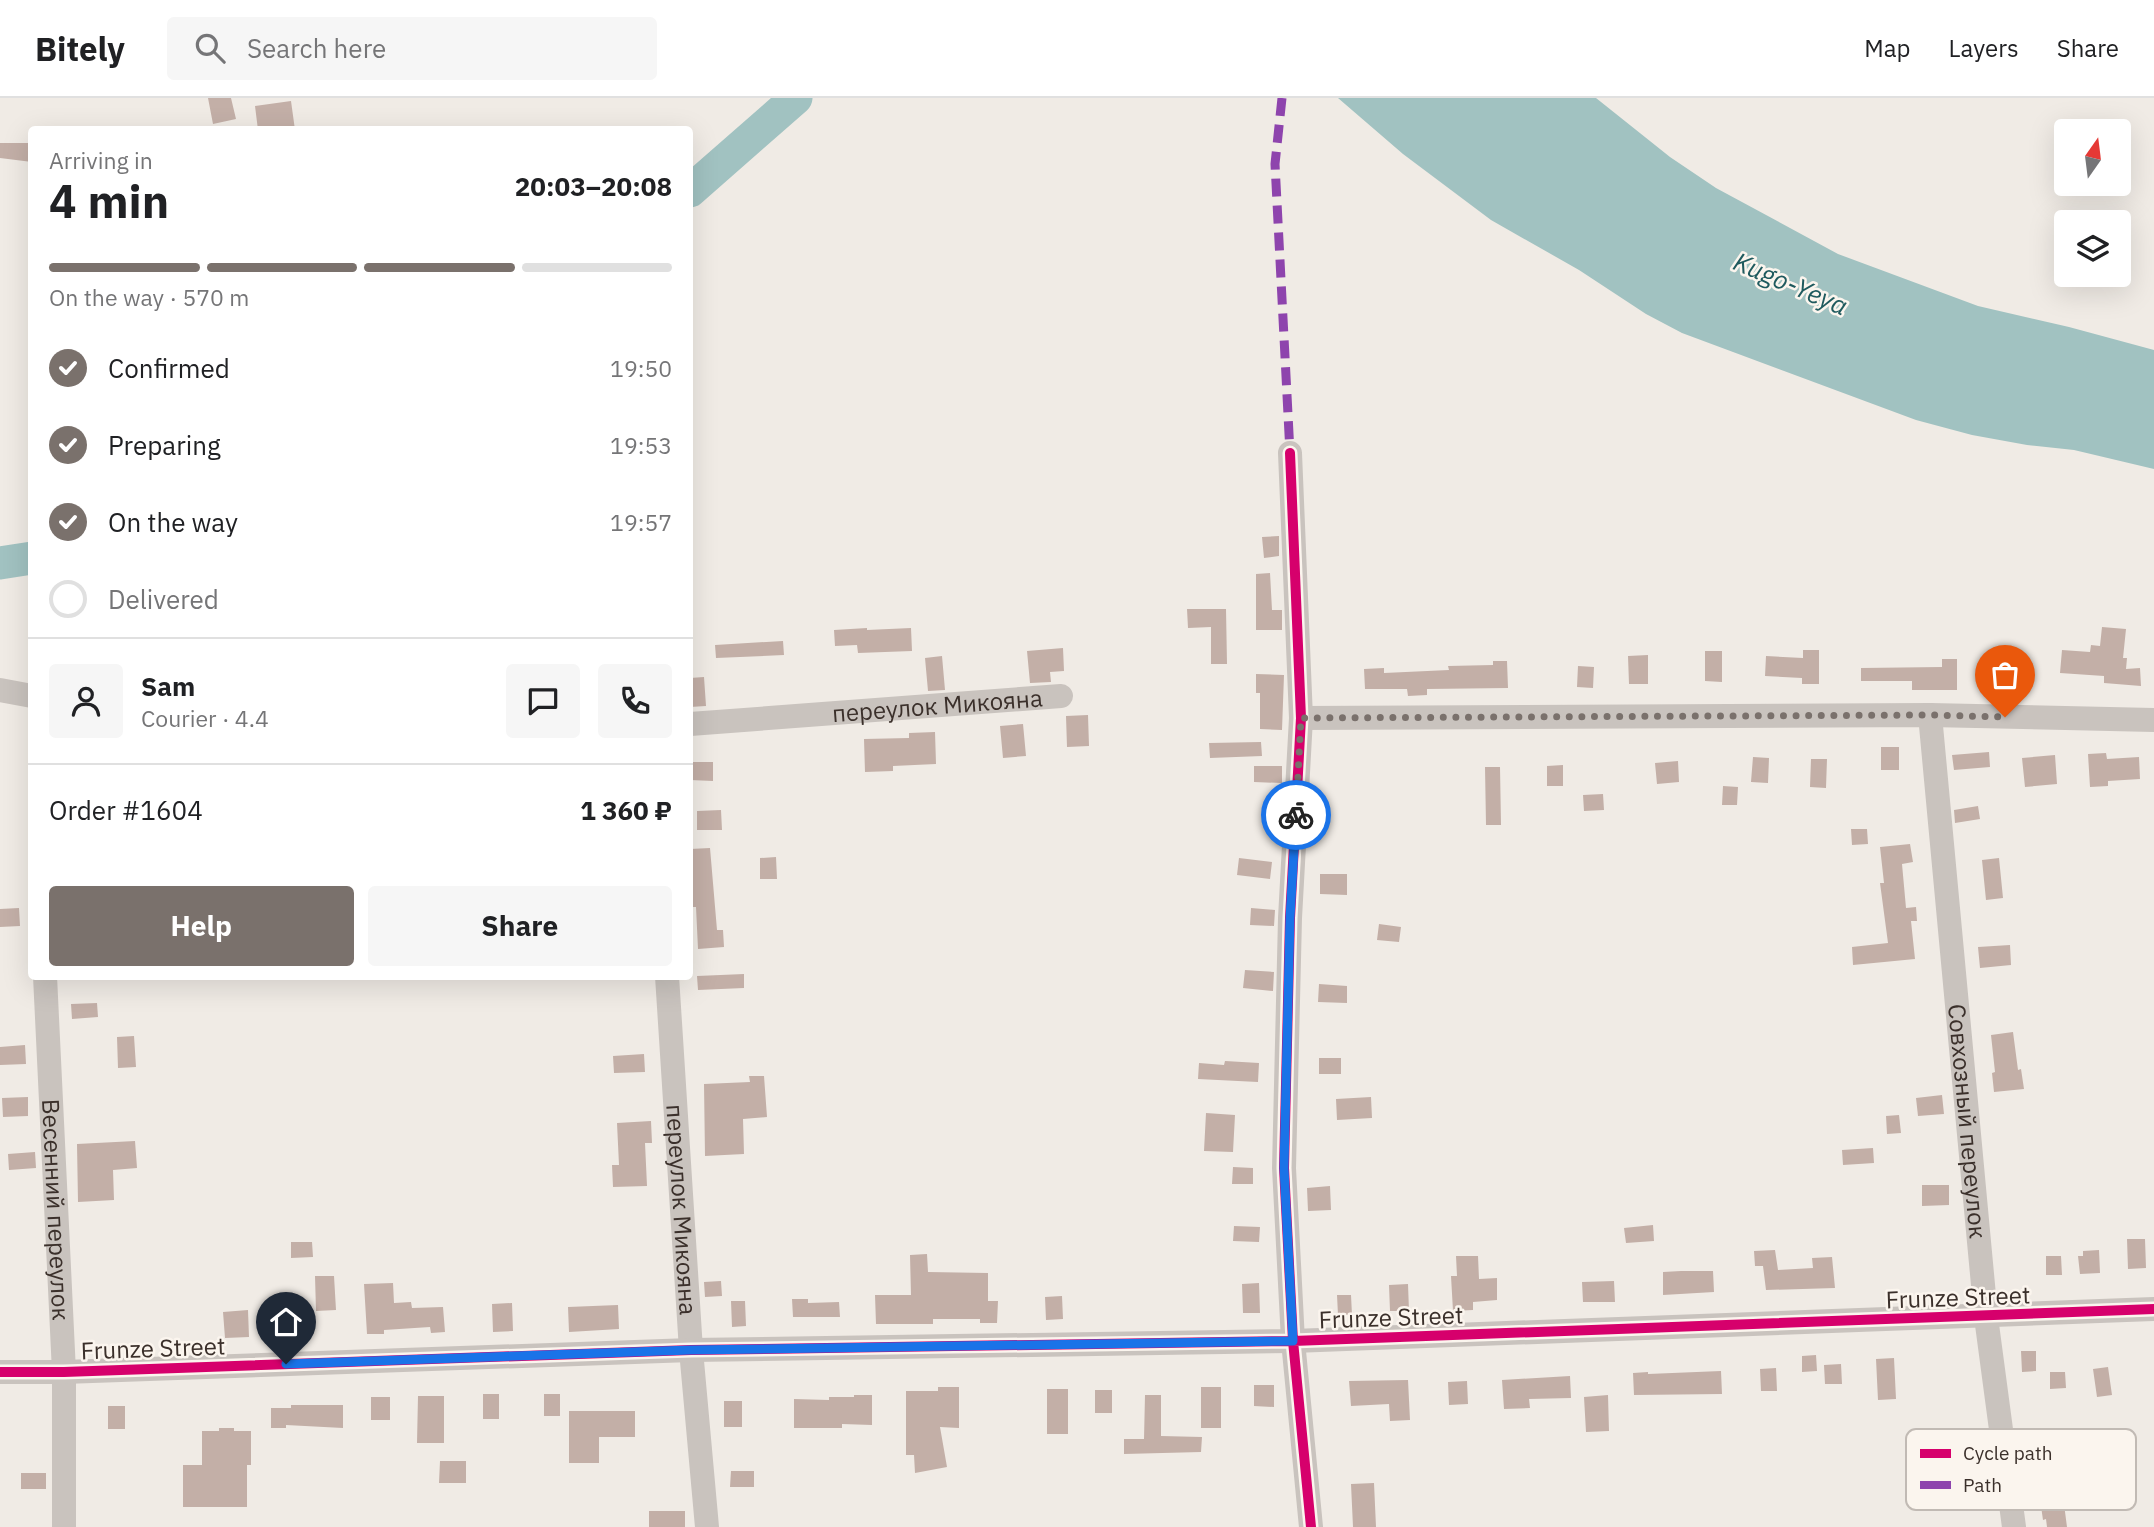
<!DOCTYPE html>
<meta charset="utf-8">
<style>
body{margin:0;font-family:"IBM Plex Sans",sans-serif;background:#f6f6f6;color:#202124;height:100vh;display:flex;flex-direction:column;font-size:26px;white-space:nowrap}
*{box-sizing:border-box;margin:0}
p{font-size:23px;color:#757577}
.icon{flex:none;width:38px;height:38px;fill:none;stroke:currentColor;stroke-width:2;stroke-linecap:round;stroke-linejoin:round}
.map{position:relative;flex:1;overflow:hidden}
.side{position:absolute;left:28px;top:28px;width:665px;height:854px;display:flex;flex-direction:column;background:#fff;border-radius:7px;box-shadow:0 7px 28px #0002}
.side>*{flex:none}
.needle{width:46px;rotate:14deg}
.controls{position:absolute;left:2054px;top:21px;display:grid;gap:14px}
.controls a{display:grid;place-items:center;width:77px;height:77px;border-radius:7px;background:#fff;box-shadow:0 7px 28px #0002;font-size:35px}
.pin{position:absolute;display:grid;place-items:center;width:60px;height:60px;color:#fff;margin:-72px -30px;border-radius:50% 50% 50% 0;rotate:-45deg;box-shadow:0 0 7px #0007}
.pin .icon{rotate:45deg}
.courier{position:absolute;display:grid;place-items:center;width:70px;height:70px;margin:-35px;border:5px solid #1a73e8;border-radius:50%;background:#fff;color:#222;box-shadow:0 2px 9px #0007}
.headline em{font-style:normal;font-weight:700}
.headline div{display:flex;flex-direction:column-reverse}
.headline{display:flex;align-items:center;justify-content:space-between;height:119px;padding:0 21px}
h1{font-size:46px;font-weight:700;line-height:52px}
.bar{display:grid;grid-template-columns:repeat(4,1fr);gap:10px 7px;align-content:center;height:84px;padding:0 21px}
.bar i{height:9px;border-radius:5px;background:#e0e0e0}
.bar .selected{background:#7a716c}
.bar p{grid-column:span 4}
.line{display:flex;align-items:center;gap:18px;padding:0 21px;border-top:2px solid #e0e0e0}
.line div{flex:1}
.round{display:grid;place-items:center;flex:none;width:74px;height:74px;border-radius:7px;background:#f6f6f6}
ol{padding:0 21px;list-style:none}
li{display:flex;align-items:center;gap:21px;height:77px}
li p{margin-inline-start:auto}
li .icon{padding:7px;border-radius:50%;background:#7a716c;color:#fff;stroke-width:4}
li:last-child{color:#757577}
li i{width:38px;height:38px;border:4px solid #e0e0e0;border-radius:50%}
.primary-button{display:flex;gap:14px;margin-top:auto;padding:14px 21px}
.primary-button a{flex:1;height:80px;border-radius:7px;background:#7a716c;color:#fff;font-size:28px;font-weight:700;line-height:80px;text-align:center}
.primary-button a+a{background:#f6f6f6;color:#202124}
header{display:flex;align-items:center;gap:42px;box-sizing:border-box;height:98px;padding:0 35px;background:#fff;border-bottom:2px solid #e0e0e0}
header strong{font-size:33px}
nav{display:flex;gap:38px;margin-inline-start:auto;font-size:24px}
.search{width:490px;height:63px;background:#f6f6f6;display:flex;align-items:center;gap:18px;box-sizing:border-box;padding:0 24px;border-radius:7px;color:#757577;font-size:26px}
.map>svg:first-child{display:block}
</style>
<header>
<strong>Bitely</strong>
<div class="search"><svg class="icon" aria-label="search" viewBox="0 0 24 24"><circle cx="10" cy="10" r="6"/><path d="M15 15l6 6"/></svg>Search here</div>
<nav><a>Map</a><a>Layers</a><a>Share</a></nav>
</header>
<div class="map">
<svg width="2154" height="1429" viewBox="0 0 2154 1429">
<rect width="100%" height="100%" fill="#f0ebe5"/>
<path fill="#a1c2c1" d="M1338,0H1596L1670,59L1716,90L1838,156L1978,208L2069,229L2154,252V371L2074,352L2027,347L1972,337L1916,322L1682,235L1646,216L1579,172L1491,122L1403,56Z"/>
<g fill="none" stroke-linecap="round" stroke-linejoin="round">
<path stroke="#a1c2c1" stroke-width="33" d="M690,93L796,0
M0,465L32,460"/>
</g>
<path fill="#c3afa7" d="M208,0H231L236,21L213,26Z
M291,3L295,32H258L255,8Z
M0,45H32V64L0,60Z
M1279,438V458L1264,460L1262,439Z
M1270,475L1272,512H1282V532H1256V476Z
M1187,511H1226L1227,566H1211V529L1188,530Z
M2102,529L2126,531L2123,560H2127L2126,571L2140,570L2141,588L2104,585V578L2060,575L2062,552L2090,554L2091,547L2100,548Z
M867,530V532L911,530L912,553L858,555L857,547L835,548L834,532Z
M783,543L784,557L716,560L715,547Z
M1063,550L1064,573L1050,574L1051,584L1030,585L1027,553Z
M1803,552H1819V586H1802V580L1765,578L1766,558L1803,560Z
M1705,553H1722V584L1705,583Z
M1648,557V586H1629L1628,558Z
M942,558L945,592L928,593L925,560Z
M1942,561H1957V592H1912V583H1861V570L1942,569Z
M1493,563H1507L1508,590L1427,591V597L1408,598L1407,591H1365L1364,571L1384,570V575L1449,572L1448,568L1493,567Z
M2007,564L2030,565V583H2006Z
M1578,568L1594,569L1593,590L1577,589Z
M1256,576L1284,577L1282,632L1260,631V595H1256Z
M704,579L706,608L690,609V580Z
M1088,617L1089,648L1067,649L1066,618Z
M1023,626L1026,658L1003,660L1000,628Z
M935,634L936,666L893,668V673L865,674L864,641L909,640V635Z
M1261,644L1262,658L1210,660L1209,645Z
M1881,649H1899V672H1881Z
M1989,654L1990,669L1954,672L1952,657Z
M2106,655L2107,661L2139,659L2140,681L2108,683V688L2090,689L2088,656Z
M2055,657L2057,686L2025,689L2022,660Z
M1753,659L1769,660L1768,685L1751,684Z
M1811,661H1827L1826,690L1810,689Z
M1678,663L1679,684L1657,686L1655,665Z
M690,664H713V683L690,682Z
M1563,667V688H1547V668Z
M1254,668H1282V685L1254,684Z
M1485,669H1500L1501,727H1486Z
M1723,688L1738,689L1737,707H1722Z
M1603,696L1604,712L1584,713L1583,697Z
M1978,708L1980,721L1955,725L1954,712Z
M721,712L722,732H697V713Z
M1851,731H1867L1868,746L1852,747Z
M1910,746L1913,764L1902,766L1906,810L1916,809L1917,823H1911L1915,861L1853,867L1852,849L1888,845L1880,785H1884L1880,749Z
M710,750L717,832H723L724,849L698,851L696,809H690V793L693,792L690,751Z
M776,759L777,781H760V760Z
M1239,760L1272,764L1270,781L1237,777Z
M1999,760L2003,800L1986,802L1982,762Z
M1320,776H1347V797L1320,796Z
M19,810L20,828L0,829V811Z
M1251,810L1275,812L1274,828L1250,827Z
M1379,826L1401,829L1399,844L1377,842Z
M2010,847L2011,867L1980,870L1978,849Z
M1245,872L1274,874L1273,893L1243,890Z
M744,876V890L698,892L697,878Z
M1319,886L1347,888V905L1318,904Z
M97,905L98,919L72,921L71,906Z
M2013,934L2018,972L2021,971L2024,991L1994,994L1992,975L1995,974L1991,937Z
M134,938L136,969L118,970L117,939Z
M25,947L26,966L0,967V949Z
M644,956L645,974L614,975L613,958Z
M1319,960H1341V976H1319Z
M1225,963L1259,965L1258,984L1198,981L1199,965L1224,967Z
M749,978H764L767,1019L743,1021L744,1056L705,1058L704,986L750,984Z
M1942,997L1944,1016L1918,1018L1916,1000Z
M28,999V1018L3,1019L2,1000Z
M1371,999L1372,1020L1337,1022L1336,1001Z
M1206,1015L1235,1017L1233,1054L1204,1053Z
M1899,1017L1901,1035L1887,1036L1886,1018Z
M651,1023L652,1045H645L647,1088L613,1089L612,1067H619L617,1025Z
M135,1043L137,1070L113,1072L114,1102L78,1104L77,1046Z
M1873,1050L1874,1065L1843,1067L1842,1052Z
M35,1054L36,1070L9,1072L8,1056Z
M1233,1069L1253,1070V1086H1232Z
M1922,1087H1949V1107L1922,1108Z
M1330,1088L1331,1112L1308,1113L1307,1090Z
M1653,1127L1654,1143L1626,1145L1624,1130Z
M1234,1128L1260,1129L1259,1144L1233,1143Z
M2127,1141H2145L2146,1170L2128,1171Z
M291,1144H312L313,1159L291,1160Z
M1775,1152L1778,1172L1813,1170L1812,1160L1832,1159L1835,1190L1766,1192L1763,1168H1755L1754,1153Z
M2099,1152L2100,1175L2080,1176L2078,1158H2083V1153Z
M927,1156L928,1174L988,1175V1203H998L997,1225H980V1221H933V1226H876L875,1197H911L910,1157Z
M1456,1158H1478L1479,1181L1497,1180V1202L1473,1204V1212L1453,1213L1451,1178H1457Z
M2046,1158H2061L2062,1177H2046Z
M1681,1173H1713L1714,1194L1663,1197V1174Z
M315,1178H334L336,1212L316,1213Z
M721,1183L722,1198L705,1199L704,1184Z
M1614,1183L1615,1204H1583L1582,1184Z
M393,1185L394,1205L411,1204L412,1210L443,1209L445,1234L431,1235L430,1229L384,1232V1236H367L364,1186Z
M1259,1185L1260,1215H1243L1242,1186Z
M1408,1186L1409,1213H1390L1389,1187Z
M1337,1197H1351L1352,1217H1338Z
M1062,1198L1063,1221L1046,1222L1045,1199Z
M792,1201H808V1205L839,1204L840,1219H793Z
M731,1203H745L746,1228L732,1229Z
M291,1204L293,1240L279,1241L277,1205Z
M512,1205L513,1233L493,1234L492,1206Z
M618,1207L619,1231L569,1234L568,1209Z
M248,1212L249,1239L225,1240L223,1214Z
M2021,1253H2036V1273L2022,1274Z
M1816,1257L1817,1273L1802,1274V1258Z
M1894,1260L1896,1301L1878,1302L1876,1261Z
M1841,1266L1842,1286H1825L1824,1267Z
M2108,1269L2112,1297L2097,1299L2093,1271Z
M1776,1270L1777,1293H1761L1760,1271Z
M1721,1273L1722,1296L1634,1297L1633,1275L1648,1274V1276Z
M2050,1274H2065L2066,1290L2050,1291Z
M1570,1278L1571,1300L1529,1301L1530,1310L1504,1311L1502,1282Z
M1408,1282L1410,1322L1390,1323L1389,1306L1351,1308L1349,1283Z
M1467,1283L1468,1306L1449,1307L1448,1284Z
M1254,1287H1274V1309L1254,1308Z
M938,1289H959V1330L940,1329L947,1369L915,1375L914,1357H906V1293H938Z
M1201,1289H1221V1330H1201Z
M1047,1291H1068V1336H1047Z
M1095,1292H1112V1315H1095Z
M483,1296H499V1321H483Z
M544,1296H560V1318H544Z
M854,1297H872V1327L842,1326V1330H794V1301L829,1302V1299H854Z
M1145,1297H1161V1338L1202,1339L1201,1354L1124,1356V1341H1144Z
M1608,1297L1609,1333L1586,1334L1584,1299Z
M418,1298H444V1345H417Z
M371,1299H390V1322H371Z
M724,1303H742V1329H724Z
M291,1307H343V1330L286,1327V1330H271V1310H291Z
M108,1308H125V1331H108Z
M569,1313H635V1339H599V1365H569Z
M219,1330H234V1333H251V1367H247V1409H183V1367H202V1333H219Z
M440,1363H466V1385H439Z
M731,1373H754V1389H730Z
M21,1375H46V1391H21Z
M2061,1383L2067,1429H2047L2046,1421L2043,1422L2041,1408L2047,1407L2044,1385Z
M1374,1385L1376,1429H1353L1351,1386Z
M649,1413H685V1429H649Z"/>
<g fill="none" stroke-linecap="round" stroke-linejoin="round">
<g stroke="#c9c3be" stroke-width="24">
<path d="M1290,355L1301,620L1290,820L1284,1070L1293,1243L1311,1429"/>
<path d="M0,592L32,598"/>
<path id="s1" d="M1930,617L1986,1219L2014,1429"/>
<path d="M1301,620L1930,617L2154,622"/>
<path id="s2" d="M690,626L1061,598"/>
<path id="s3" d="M45,878L64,1274V1429"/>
<path id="s4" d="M667,878L691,1252L707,1429"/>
<path d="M0,1274H64L691,1252L1293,1243L2154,1211"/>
</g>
<path stroke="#8e44ad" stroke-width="9" stroke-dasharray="18 9" stroke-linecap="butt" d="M1282,0L1275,66L1290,355"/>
<defs>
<path id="cycleway" d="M1290,355L1301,620L1290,820L1284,1070L1293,1243L1311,1429
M0,1274H64L691,1252L1293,1243L2154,1211"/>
</defs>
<use href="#cycleway" stroke="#fbf5ee" stroke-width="15"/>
<use href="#cycleway" stroke="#d6006c" stroke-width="10"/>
</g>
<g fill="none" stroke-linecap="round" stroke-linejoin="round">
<path stroke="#7a716c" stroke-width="7" stroke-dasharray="0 12.6" d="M1296,717L1301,620L1930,617L2005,619"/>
<path stroke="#1a73e8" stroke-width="9" d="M286,1266L691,1252L1293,1243L1284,1070L1290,820L1296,717"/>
</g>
<g text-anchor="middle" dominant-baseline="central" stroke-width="5" stroke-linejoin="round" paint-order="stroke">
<g font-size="24" fill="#3b302b" stroke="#fbf5ee">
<text stroke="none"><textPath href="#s2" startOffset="248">переулок Микояна</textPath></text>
<text stroke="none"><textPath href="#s1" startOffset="408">Совхозный переулок</textPath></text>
<text stroke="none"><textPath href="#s3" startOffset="234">Весенний переулок</textPath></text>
<text stroke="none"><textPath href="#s4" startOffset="234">переулок Микояна</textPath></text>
<text transform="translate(1958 1199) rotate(-2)">Frunze Street</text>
<text transform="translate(1391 1219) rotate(-2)">Frunze Street</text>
<text transform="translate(153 1250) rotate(-2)">Frunze Street</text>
</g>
<g font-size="26" font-style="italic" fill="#1f5a5e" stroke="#fbf5ee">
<text transform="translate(1791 185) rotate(23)">Kugo-Yeya</text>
</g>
</g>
<rect x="1906" y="1331" width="230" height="81" rx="10" fill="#fbf5ee" stroke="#c1bab4" stroke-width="2"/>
<rect x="1920" y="1351" width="31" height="9" fill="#d6006c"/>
<rect x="1920" y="1383" width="31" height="8" fill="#8e44ad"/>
<g font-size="19" fill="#3b302b">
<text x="1963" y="1362">Cycle path</text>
<text x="1963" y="1394">Path</text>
</g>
</svg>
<div class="controls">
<a><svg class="needle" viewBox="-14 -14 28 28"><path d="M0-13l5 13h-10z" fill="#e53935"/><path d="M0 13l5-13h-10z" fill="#757577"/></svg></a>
<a><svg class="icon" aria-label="layers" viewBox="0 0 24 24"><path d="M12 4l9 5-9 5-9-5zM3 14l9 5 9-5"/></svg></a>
</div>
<div class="pin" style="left:2005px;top:619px;background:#ea580c"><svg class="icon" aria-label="bag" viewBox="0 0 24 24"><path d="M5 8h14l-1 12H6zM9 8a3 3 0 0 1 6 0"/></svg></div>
<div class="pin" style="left:286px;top:1266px;background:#1f2937"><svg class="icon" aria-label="home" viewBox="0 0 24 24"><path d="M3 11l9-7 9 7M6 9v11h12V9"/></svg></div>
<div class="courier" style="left:1296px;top:717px"><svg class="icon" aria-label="bike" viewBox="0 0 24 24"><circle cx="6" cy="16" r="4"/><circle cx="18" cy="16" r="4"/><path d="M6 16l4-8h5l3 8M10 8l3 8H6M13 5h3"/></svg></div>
<section class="side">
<div class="headline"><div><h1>4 min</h1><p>Arriving in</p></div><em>20:03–20:08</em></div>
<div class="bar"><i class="selected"></i><i class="selected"></i><i class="selected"></i><i></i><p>On the way · 570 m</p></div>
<ol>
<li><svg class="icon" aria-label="check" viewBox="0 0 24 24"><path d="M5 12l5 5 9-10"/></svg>Confirmed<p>19:50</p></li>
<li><svg class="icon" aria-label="check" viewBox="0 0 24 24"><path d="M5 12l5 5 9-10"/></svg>Preparing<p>19:53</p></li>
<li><svg class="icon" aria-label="check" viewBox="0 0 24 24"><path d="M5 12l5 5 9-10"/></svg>On the way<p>19:57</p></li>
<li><i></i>Delivered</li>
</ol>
<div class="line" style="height:126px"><a class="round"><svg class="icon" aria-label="person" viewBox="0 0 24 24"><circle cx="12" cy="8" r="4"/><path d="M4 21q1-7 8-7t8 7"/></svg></a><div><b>Sam</b><p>Courier · 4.4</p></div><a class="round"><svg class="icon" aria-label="chat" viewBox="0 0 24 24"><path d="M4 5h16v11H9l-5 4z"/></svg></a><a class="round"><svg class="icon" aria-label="phone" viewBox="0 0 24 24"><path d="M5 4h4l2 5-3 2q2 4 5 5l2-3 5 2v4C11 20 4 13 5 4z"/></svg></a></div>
<div class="line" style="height:91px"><div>Order #1604</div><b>1 360 ₽</b></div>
<div class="primary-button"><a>Help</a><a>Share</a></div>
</section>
</div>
